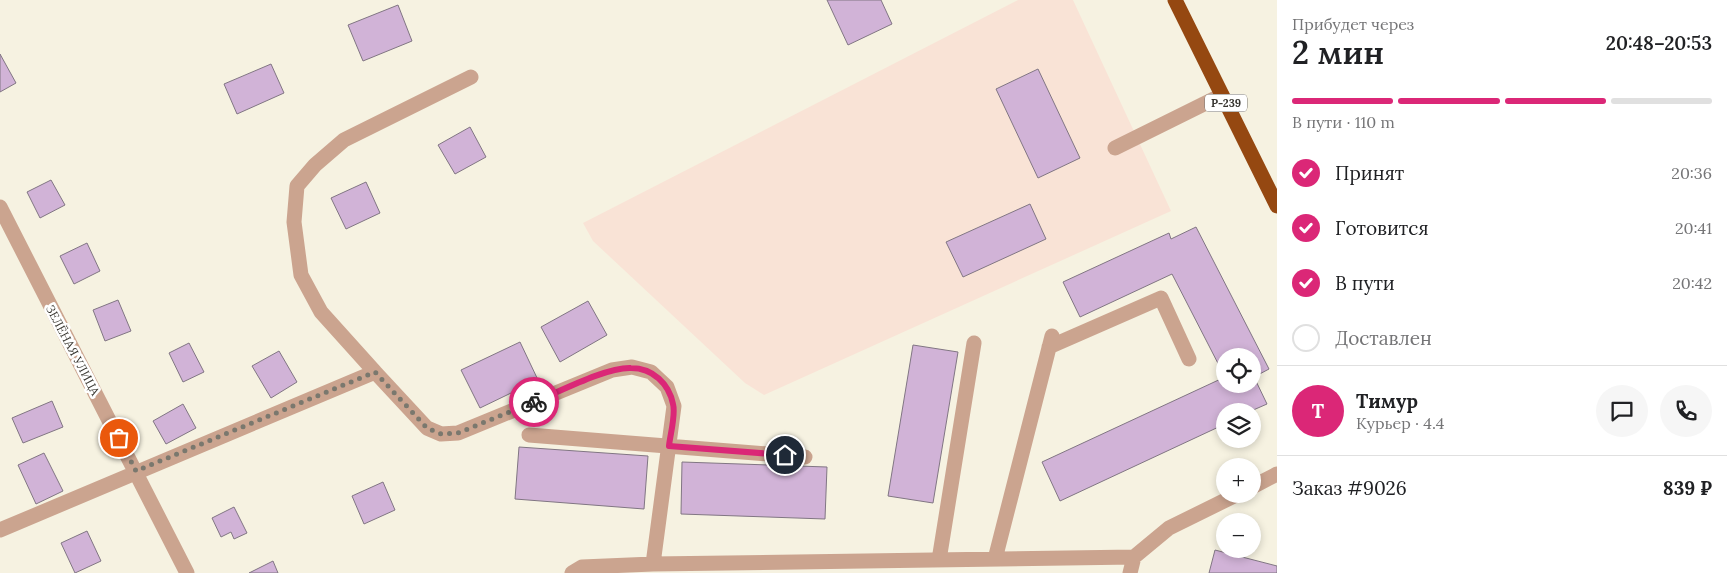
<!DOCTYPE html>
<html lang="ru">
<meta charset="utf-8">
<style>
body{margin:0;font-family:Lora,serif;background:#f6f6f6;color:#202124;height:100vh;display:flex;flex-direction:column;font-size:19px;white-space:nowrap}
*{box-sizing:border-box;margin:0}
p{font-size:16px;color:#757577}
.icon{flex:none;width:28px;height:28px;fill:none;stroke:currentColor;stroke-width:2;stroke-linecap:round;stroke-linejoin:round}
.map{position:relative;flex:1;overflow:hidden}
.drawer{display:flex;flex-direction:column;background:#fff;width:450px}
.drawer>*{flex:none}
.fabs{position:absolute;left:1216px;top:348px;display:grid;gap:10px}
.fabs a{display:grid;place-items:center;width:45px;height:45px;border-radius:50%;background:#fff;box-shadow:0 2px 8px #0003;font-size:25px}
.pin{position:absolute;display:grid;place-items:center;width:42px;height:42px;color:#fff;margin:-21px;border:2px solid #fff;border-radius:50%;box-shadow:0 1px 5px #0007}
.courier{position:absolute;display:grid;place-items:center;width:50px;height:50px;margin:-25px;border:4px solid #db2777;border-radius:50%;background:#fff;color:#222;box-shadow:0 1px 6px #0007}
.summary em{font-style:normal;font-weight:600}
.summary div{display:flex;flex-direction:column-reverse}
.summary{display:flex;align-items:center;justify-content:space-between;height:85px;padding:0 15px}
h1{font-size:32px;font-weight:600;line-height:38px}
.bar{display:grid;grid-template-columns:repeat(4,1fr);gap:8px 5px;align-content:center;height:60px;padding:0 15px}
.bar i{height:6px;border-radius:4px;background:#e0e0e0}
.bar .current{background:#db2777}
.bar p{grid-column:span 4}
.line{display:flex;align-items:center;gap:12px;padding:0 15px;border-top:1px solid #e0e0e0}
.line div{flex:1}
.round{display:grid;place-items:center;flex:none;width:52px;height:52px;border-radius:26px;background:#f6f6f6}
ol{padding:0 15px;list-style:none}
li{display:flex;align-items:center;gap:15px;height:55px}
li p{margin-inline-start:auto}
li .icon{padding:5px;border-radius:50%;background:#db2777;color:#fff;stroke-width:4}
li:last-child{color:#757577}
li i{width:28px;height:28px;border:2px solid #e0e0e0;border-radius:50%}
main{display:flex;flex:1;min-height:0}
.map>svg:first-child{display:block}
</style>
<main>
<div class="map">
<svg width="1277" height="573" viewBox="0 0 1277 573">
<rect width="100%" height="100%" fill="#f6f2e1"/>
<path fill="#f9e3d6" d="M1018,0H1073L1171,211L764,395L745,383L593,241L583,223Z"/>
<path fill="#d1b3d7" stroke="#817683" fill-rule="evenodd" d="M827,0H881L892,24L848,45Z
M398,5L412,41L363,61L348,25Z
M0,54L16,83L0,92Z
M271,64L284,93L237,114L224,84Z
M1038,69L1080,158L1038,178L996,89Z
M470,127L486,157L455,174L438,145Z
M51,180L65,205L40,218L27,192Z
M366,182L380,213L346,229L331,198Z
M1030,204L1046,239L963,277L946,242Z
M1196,227L1269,369L1254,377L1267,404L1251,411H1225V424L1060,501L1042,462L1225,377L1172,274L1080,317L1063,282L1169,233L1171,239ZM1225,356H1252V384H1225Z
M87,243L100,271L74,284L60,256Z
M118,300L131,331L105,341L93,310Z
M588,301L607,335L560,362L541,327Z
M520,342L538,380L480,408L461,370Z
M189,343L204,372L183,382L169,353Z
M913,345L958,352L933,503L888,496Z
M279,351L297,382L271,398L252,366Z
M52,401L63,427L23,443L12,418Z
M183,404L196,428L166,444L153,421Z
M519,447L648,456L644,509L515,499Z
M44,453L63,491L36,504L18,465Z
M682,462L827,467L825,519L681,514Z
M383,482L395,510L364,524L352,496Z
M234,507L247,533L234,539L231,532L221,537L212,518Z
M87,531L101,561L75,573L61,543Z
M1215,550L1277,566V573H1209Z
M273,561L278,573H249Z"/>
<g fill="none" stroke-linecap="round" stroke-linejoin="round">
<path stroke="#cba48f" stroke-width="15" d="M1115,148L1222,95
M0,207L187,573
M1049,347L1161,298L1189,359
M375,372L321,312L301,275L294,222L297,186L315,165L344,140L471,77
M529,435L805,457
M1252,487L1277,474
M0,530L375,372L427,428L441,434L458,433L612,370L632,367L651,372L667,387L674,406L653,564
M995,559L1052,336
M939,560L974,343
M572,573L582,567L653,564L1134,557
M1130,573L1134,557L1169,528L1238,494"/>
<path stroke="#954811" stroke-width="15" d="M1175,0L1277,206"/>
</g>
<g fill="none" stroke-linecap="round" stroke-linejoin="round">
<path stroke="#7a786e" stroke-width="5" stroke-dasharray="0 9" d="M119,438L136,471L375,372L427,428L441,434L458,433L534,402"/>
<path stroke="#db2777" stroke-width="6" d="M534,402C559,392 606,367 631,368C653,368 669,384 673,404C676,415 670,435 669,446L785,455"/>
</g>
<g text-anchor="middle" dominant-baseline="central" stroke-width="5" stroke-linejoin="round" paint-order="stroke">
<rect fill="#fff" stroke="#74726e" stroke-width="1" x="1205" y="94.5" width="42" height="17" rx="4"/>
<g font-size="11" font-weight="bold" fill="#383630">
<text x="1226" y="103">Р-239</text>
</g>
<g font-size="12" fill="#383630" stroke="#fff">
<text transform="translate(73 350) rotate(62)">ЗЕЛЁНАЯ УЛИЦА</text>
</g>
</g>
</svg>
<div class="fabs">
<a><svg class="icon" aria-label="locate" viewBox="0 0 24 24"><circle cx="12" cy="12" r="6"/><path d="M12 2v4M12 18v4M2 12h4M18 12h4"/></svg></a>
<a><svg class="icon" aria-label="layers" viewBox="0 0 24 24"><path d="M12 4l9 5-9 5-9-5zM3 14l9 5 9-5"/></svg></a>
<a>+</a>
<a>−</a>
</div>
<div class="pin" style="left:119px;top:438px;background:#ea580c"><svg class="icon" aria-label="bag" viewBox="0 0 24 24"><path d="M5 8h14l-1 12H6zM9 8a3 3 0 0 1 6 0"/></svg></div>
<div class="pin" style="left:785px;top:455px;background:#1f2937"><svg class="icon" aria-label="home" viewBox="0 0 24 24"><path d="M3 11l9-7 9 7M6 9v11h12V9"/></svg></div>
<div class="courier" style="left:534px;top:402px"><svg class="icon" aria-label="bike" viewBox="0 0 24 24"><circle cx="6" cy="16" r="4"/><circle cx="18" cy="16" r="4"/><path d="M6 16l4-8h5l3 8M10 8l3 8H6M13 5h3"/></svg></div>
</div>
<section class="drawer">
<div class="summary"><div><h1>2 мин</h1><p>Прибудет через</p></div><em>20:48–20:53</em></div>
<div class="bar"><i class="current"></i><i class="current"></i><i class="current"></i><i></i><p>В пути · 110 m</p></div>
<ol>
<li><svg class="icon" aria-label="check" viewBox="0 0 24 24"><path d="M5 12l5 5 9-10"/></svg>Принят<p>20:36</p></li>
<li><svg class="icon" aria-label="check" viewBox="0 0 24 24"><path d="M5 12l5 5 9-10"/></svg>Готовится<p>20:41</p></li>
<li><svg class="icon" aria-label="check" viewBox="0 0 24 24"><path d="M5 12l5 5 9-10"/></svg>В пути<p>20:42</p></li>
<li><i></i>Доставлен</li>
</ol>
<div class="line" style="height:90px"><b class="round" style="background:#db2777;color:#fff">Т</b><div><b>Тимур</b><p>Курьер · 4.4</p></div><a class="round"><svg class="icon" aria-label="chat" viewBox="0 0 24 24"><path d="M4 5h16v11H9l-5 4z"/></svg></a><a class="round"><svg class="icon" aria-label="phone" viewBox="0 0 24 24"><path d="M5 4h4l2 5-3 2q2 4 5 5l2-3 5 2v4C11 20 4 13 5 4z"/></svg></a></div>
<div class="line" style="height:65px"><div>Заказ #9026</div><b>839 ₽</b></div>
</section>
</main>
